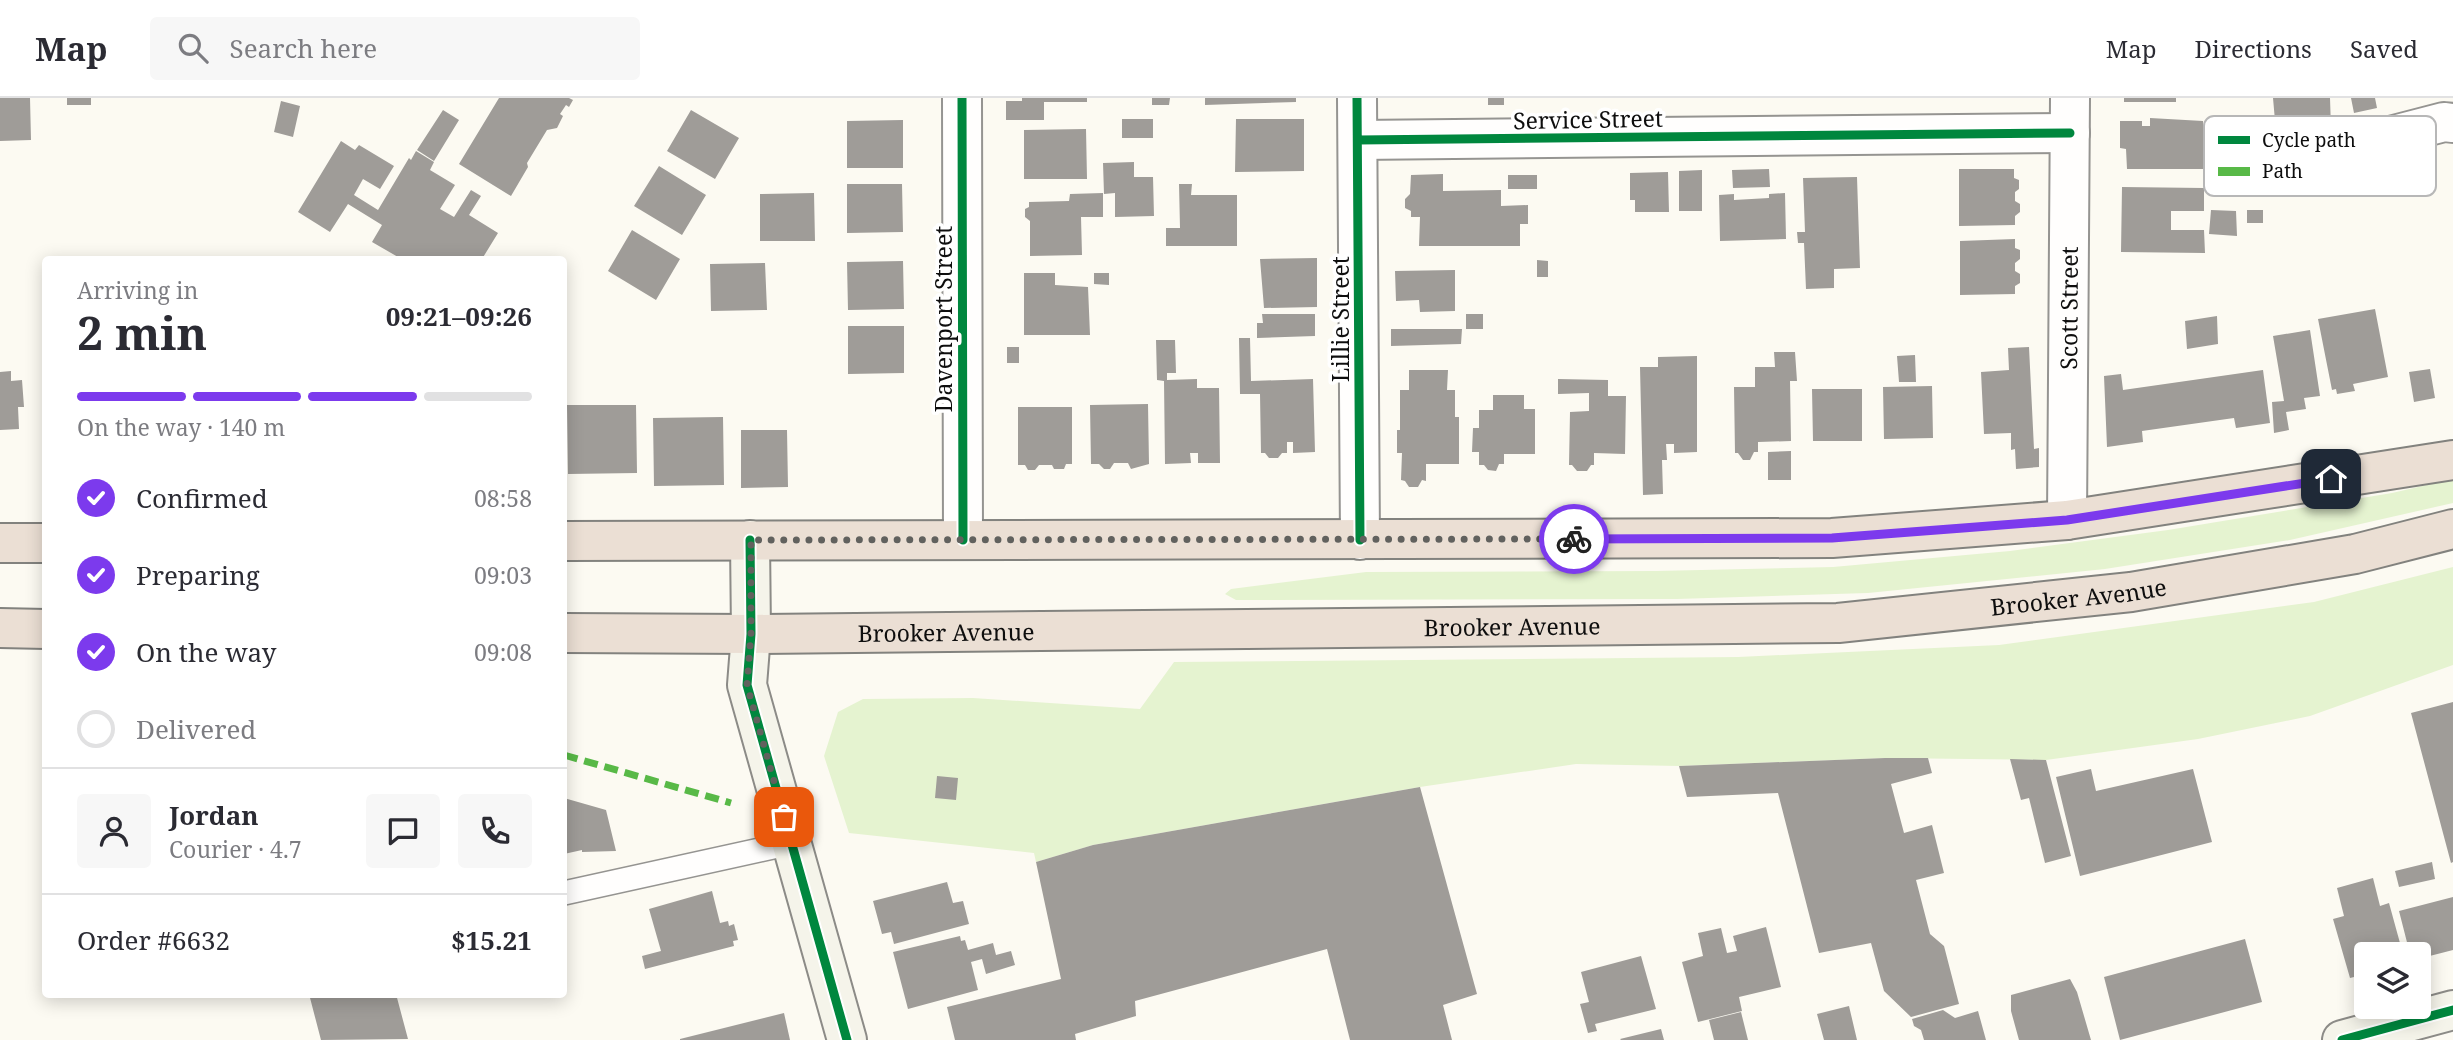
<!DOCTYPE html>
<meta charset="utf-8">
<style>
body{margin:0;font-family:"Noto Serif",serif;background:#f7f7f7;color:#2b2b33;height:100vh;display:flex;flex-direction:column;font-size:26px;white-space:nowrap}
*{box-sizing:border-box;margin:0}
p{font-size:23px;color:#7c7c81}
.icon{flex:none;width:38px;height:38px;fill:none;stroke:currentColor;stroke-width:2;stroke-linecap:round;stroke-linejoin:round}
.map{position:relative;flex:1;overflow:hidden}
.drawer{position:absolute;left:42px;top:158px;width:525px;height:742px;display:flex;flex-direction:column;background:#fff;border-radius:7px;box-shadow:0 4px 18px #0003}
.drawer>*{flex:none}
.controls{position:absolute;left:2354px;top:844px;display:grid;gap:14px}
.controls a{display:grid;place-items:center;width:77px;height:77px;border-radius:7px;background:#fff;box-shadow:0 4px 18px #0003;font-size:35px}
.pin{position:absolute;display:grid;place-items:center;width:60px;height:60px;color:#fff;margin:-30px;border-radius:14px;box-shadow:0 4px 10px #0006}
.courier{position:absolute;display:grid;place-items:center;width:70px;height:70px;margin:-35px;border:5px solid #7c3aed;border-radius:50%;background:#fff;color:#222;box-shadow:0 2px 9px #0007}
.head em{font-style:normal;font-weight:700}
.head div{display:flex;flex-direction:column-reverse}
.head{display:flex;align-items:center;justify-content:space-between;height:119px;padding:0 35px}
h1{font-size:46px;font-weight:700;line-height:52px}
.bar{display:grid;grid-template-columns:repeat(4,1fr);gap:10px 7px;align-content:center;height:84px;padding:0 35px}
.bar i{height:9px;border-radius:5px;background:#e1e1e2}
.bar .current{background:#7c3aed}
.bar p{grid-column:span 4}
.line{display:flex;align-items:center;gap:18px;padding:0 35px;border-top:2px solid #e1e1e2}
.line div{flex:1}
.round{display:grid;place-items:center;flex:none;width:74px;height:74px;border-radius:7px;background:#f7f7f7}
ol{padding:0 35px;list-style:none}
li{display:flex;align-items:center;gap:21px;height:77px}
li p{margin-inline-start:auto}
li .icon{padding:7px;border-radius:50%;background:#7c3aed;color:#fff;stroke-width:4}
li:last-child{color:#7c7c81}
li i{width:38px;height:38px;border:4px solid #e1e1e2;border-radius:50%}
header{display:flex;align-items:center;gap:42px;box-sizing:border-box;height:98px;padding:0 35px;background:#fff;border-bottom:2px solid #e1e1e2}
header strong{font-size:33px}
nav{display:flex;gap:38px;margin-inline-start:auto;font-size:24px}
.search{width:490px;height:63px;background:#f7f7f7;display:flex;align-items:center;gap:18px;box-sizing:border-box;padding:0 24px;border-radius:7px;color:#7c7c81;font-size:26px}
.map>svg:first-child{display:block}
</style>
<header>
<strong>Map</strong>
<div class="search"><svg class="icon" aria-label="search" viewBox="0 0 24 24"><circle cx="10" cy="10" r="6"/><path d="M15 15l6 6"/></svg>Search here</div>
<nav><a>Map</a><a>Directions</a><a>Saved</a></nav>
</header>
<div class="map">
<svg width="2453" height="942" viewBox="0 0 2453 942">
<rect width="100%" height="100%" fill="#fcfaf2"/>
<path fill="#e5f3d0" d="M2453,381V405L2290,442L2105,471L1868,495L1677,501L1236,502L1225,496L1231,491L1366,474L1656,473L1833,469L2010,453L2168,432L2392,395Z
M2453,469V567L2310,618L2198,641L2046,662L1885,660L1679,668L1576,666L1420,689L1093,747L1036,764L1034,755L849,735L824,658L838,614L863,601L973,600L1140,611L1174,564L1738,559L1999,547L2314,504Z"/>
<path fill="#9f9c98" d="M0,0H30L31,42L0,43Z
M67,0H91V7H67Z
M499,0H569L573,2L569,9L566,7L560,16L563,18L557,30L547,32L527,65L528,69L511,98L459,66Z
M1022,0H1087V4H1044V22H1006V3H1022Z
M1152,0H1170L1169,7H1152Z
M1205,0H1296V4L1205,7Z
M1488,0H1504V7H1488Z
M2124,0H2176V4H2124Z
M2273,0H2330L2331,30L2276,34Z
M2351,0H2375L2377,10L2354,15Z
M281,3L300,8L293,39L274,34Z
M443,12L459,22L434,63L417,52Z
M691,12L739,40L715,81L667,53Z
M2150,20L2203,23L2204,71H2127L2126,51L2120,50V23H2142V28H2150Z
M1122,21H1153V40H1122Z
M1236,21H1304V73L1235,74Z
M903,22V70H847V23Z
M1086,31L1087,81H1024V32Z
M341,43L355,52L359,47L394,68L380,91L363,81L354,97L378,112L409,60L411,62L416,53L434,64L430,72L455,87L440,111L454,119L471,92L481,98L469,117L498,135L482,161H397L398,159L372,144L382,127L348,106L330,134L298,114Z
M1134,64V79H1153L1154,118L1115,119V95L1104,96L1103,65Z
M659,68L706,97L682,137L634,108Z
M1769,71L1770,89L1733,90L1732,72Z
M1959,71H2014V80L2019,82V91L2015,94V103L2020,106V114L2015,118V127L1959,128Z
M1702,72V113H1679V73Z
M1668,74L1669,114H1635V102H1630V75Z
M1443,76V93L1501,92V108L1528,107V126H1520V148H1419L1420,119H1411V113L1405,110V101L1410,96L1411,77Z
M1508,77H1537V91H1508Z
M1857,79L1860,170L1834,171V190L1806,191L1804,145H1798L1797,134H1805L1803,80Z
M847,86H902L903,134L847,135Z
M1179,86H1192L1191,97H1237V148H1166V130H1180Z
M2122,89L2204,90V113H2171V132H2204L2205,155L2121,154Z
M814,95L815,143H760V96Z
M1103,95V119H1081L1082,157L1030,158V123L1025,119V111L1029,109V104L1069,103L1070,96Z
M1785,95L1786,141L1720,143L1719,97L1734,96V102L1769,100V96Z
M2211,112L2236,113L2237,138L2209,136Z
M2247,112H2263V125H2247Z
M632,132L680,161L656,202L608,173Z
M2015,141V150L2020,152V161L2015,165V173L2020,176V185L2015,188V196L1960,197V143Z
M1317,160V209L1264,210L1260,161Z
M1537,162L1548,163V179H1537Z
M903,163L904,211L848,212L847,164Z
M765,165L767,212L711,213L710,166Z
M1455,172V213L1420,214L1419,202L1396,203L1395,173Z
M1024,175H1055V187L1088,189L1090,237H1024Z
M1094,175H1109V187L1094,186Z
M2375,211L2388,279L2353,286L2355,293L2337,296L2336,291L2332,292L2318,221Z
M1262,216H1315V238L1257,240V225H1263Z
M1466,216H1483V231H1466Z
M2217,218L2218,246L2187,251L2185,223Z
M848,228H904V275L848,276Z
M1391,231H1462L1461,246L1391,248Z
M2310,232L2320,298L2304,300L2306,311L2286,314L2289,332L2274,335L2272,304L2284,303L2273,238Z
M1239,240H1250L1251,283L1313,281L1315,354L1293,355V344H1287V355H1282L1278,360H1269L1265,355H1261L1260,296H1240Z
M1156,242H1175L1176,275H1167V282L1197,281V290H1219L1220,365H1198V355H1190L1191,365L1165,366L1164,283L1157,282Z
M1007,249H1019V265H1007Z
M2029,249L2034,351L2039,350V369L2016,371L2015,351L2011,352V335L1984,336L1981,274L2009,272L2008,250Z
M1774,254H1795L1797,283H1790L1791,343L1758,344V354H1754L1750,362H1743L1738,355H1735L1734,289H1755V269H1775Z
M1915,257L1916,284H1899L1897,258Z
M1697,258V354L1674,355V346H1666L1667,362H1662L1663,396L1643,397L1640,269H1658V259Z
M2430,271L2435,300L2414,304L2409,274Z
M1409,272H1448L1447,292H1455V319H1459V366H1426V383L1422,382L1418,389H1409L1405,383L1401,382L1402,355H1397V332H1400V292H1409Z
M2263,272L2270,325L2236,330L2234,320L2142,333L2143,344L2107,349L2104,278L2121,276L2123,292Z
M11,273V283L22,282L24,309H18L19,331L0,332V274Z
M1558,281L1608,282V298H1626L1625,356L1594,355V367H1591L1587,373H1577L1572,367H1569L1570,314L1589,313V295L1558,296Z
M1932,288L1933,340L1884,341L1883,289Z
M1812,291H1862V343H1813Z
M1493,297H1524V311H1535V356H1504V366H1499L1496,373L1488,372L1484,367H1479V354H1472L1473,330H1479V312H1493Z
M1148,306L1149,366L1131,371L1128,365H1114L1110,371H1104L1099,366H1091L1090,307Z
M567,307H636L637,375L568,376Z
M1018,309H1072V366H1066L1064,371H1054L1052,367H1039L1035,372H1028L1025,367H1018Z
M723,319L724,387L654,388L653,320Z
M741,332H787L788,389L741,390Z
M1791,353V382H1768V354Z
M2453,604V764L2451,765L2411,615Z
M1885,660H1928L1932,675L1891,686L1904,735L1932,727L1944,775L1916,782L1930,836L1944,848L1959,906L1911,919L1884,893L1871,845L1819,855L1778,695L1687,699L1679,668Z
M2010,661L2046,662L2071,758L2045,765L2029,700L2021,702Z
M2091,671L2096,693L2193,671L2212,744L2080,778L2056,679Z
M937,678L958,680L956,702L935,700Z
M1420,689L1477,896L1443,907L1452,942H1350L1327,851L1135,903L1136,918L1075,936L1076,942H955L947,909L1061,881L1036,764L1093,747Z
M564,700L606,712L616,753L582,754V752L564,756Z
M2432,764L2435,781L2399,789L2395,773Z
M2373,780L2380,808L2389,805L2403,856H2366V876L2350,880L2333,821L2344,818L2337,790Z
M947,784L953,805L963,803L969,826L894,846L891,834L882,836L873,803Z
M712,793L720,825L728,823L729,828L734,826L738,842L733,843L734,848L645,871L642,858L661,853L649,811Z
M2453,799V852L2418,861V856H2410L2399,813Z
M1766,829L1781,889L1739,899L1742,913L1698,924L1682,864L1703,858L1698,835L1721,830L1727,855L1737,853L1733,838Z
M960,838L961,843L965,842L968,852L993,845L996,857L1011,853L1015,867L986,876L982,861L971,864L978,892L908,911L893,854Z
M2245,841L2262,904L2120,942L2104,879Z
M1641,858L1656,911L1595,926L1597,933L1588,935L1580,906L1589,904L1581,874Z
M2070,881L2077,894L2091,942H2019L2011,913V897Z
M309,896H396L408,941L321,942Z
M1849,908L1857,942H1824L1817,916Z
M1943,912L1955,920L1978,913L1986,942H1924L1921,932L1914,928L1912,921Z
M1741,914L1748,942H1714L1709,922Z
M784,915L790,942H680V941Z
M1661,931L1664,942H1621L1620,941Z"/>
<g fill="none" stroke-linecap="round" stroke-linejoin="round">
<defs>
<path id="lane" d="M564,795L791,745"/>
<g id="street">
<path d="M962,0L963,442"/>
<path d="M1357,0L1360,442"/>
<path d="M1358,42L2070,35"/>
<path d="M2367,44L2444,24L2453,25"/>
<path id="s1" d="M2067,422L2070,0"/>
</g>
<path id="secondary" d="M750,442L751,536L747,587L847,942
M2342,942L2453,912"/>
<g id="highway">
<path d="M564,443L1832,440L2067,422L2453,362"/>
<path d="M0,445H46"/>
<path d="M0,530L46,531"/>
<path id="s2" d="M564,535L751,536L1838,525L2131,494L2355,456L2453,431"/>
</g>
</defs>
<use href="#lane" stroke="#959491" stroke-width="26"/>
<use href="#street" stroke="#959491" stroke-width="42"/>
<use href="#secondary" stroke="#8c8b87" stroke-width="42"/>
<use href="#highway" stroke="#82827e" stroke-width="42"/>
<use href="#lane" stroke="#fffefd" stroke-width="23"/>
<use href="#street" stroke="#fffefd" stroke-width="38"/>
<use href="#secondary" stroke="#f5f4ea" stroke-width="38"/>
<use href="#highway" stroke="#ebdfd4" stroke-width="38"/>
<path stroke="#58b947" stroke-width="7" stroke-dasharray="14 7" stroke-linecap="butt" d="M564,657L731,705"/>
<defs>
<path id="cycleway" d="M962,0L963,442
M1357,0L1360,442
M1358,42L2070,35
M750,442L751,536L747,587L847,942
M2342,942L2453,912"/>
</defs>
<use href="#cycleway" stroke="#fff" stroke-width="13"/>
<use href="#cycleway" stroke="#00873e" stroke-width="9"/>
</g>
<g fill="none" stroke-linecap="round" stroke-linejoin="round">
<path stroke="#61615e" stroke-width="7" stroke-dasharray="0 12.6" d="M784,719L747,587L751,536V442L1574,441"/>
<path stroke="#7c3aed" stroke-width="9" d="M1574,441L1832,440L1963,430L2067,422L2331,381"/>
</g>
<g text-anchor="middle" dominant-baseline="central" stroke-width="7" stroke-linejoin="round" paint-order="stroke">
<g font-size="23" fill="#0e0e0e" stroke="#fff">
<text transform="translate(1588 21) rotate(-1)">Service Street</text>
<text stroke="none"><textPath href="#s1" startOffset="212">Scott Street</textPath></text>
<text transform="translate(943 221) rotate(-90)">Davenport Street</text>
<text transform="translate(1340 221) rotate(-90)">Lillie Street</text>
<text stroke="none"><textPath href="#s2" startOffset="1516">Brooker Avenue</textPath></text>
<text stroke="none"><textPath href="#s2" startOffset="948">Brooker Avenue</textPath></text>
<text stroke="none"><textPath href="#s2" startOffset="382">Brooker Avenue</textPath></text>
</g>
</g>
<rect x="2204" y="18" width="232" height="80" rx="10" fill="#fff" stroke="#b7b7b7" stroke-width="2"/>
<rect x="2218" y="38" width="32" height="8" fill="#00873e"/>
<rect x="2218" y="69" width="32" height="9" fill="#58b947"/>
<g font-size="19" fill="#0e0e0e">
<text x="2262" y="49">Cycle path</text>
<text x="2262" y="80">Path</text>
</g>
</svg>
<div class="controls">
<a><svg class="icon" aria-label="layers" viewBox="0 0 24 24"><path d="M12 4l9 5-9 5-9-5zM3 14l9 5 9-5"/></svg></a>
</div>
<div class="pin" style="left:784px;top:719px;background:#ea580c"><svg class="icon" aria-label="bag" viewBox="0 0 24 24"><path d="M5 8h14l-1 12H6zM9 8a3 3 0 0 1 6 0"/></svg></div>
<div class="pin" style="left:2331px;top:381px;background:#1f2937"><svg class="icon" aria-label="home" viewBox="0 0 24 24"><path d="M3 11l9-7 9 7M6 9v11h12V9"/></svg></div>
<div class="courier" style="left:1574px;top:441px"><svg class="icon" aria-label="bike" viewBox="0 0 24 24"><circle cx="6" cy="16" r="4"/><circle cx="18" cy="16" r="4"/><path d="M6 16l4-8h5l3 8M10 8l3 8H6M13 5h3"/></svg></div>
<section class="drawer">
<div class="head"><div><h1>2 min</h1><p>Arriving in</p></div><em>09:21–09:26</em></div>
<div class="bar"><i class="current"></i><i class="current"></i><i class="current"></i><i></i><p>On the way · 140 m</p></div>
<ol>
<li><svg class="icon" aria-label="check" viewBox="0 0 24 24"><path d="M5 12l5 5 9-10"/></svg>Confirmed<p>08:58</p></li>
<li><svg class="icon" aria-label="check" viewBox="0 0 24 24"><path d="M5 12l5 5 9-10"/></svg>Preparing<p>09:03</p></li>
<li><svg class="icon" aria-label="check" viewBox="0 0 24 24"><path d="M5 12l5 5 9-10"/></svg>On the way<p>09:08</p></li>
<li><i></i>Delivered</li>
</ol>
<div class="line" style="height:126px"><a class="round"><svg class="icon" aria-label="person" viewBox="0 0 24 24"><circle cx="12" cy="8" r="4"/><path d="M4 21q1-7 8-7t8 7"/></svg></a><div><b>Jordan</b><p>Courier · 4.7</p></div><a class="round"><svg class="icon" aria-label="chat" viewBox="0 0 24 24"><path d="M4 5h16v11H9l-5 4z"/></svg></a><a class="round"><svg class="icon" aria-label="phone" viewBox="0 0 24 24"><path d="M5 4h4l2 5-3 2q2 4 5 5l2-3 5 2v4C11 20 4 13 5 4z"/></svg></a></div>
<div class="line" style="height:91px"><div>Order #6632</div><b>$15.21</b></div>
</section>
</div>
